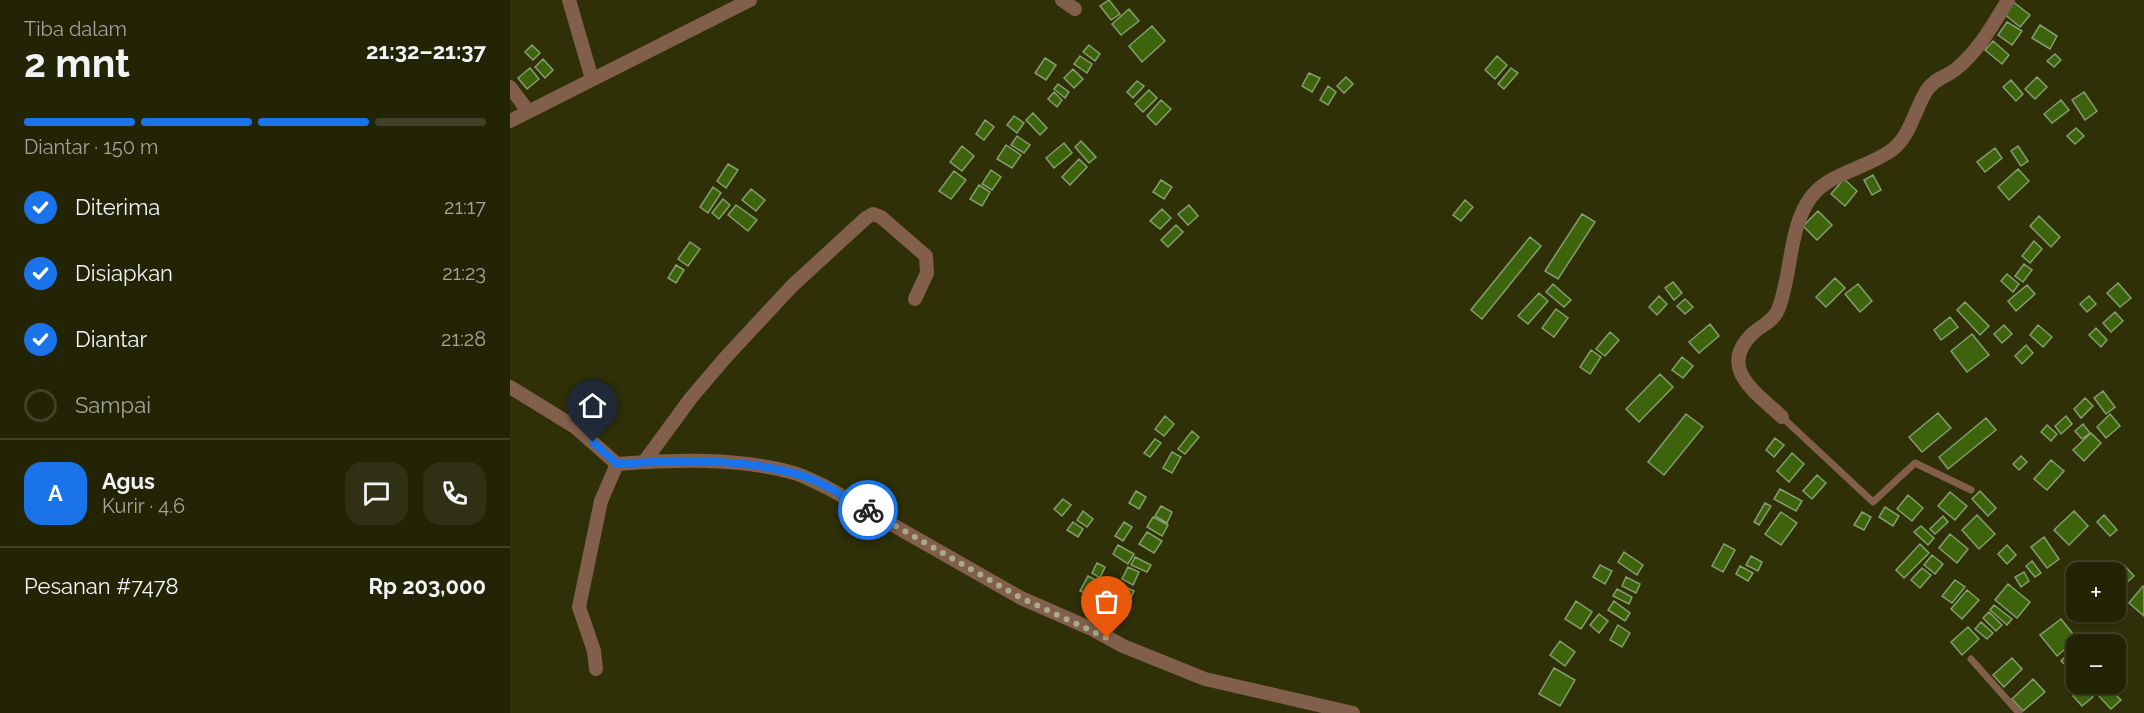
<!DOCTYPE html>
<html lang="id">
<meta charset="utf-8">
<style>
body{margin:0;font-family:Raleway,sans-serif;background:#2f3014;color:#f1f3f6;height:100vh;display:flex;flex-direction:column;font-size:22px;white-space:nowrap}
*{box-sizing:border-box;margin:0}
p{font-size:20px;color:#a3a49b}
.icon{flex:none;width:33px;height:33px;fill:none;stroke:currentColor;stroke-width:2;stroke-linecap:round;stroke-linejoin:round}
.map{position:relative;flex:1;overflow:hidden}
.drawer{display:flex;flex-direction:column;background:#232406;width:510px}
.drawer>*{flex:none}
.tools{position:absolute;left:1556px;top:562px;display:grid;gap:12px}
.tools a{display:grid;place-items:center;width:60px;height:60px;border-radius:12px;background:#232406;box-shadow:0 2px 4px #0004,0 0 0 2px #404128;font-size:30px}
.pin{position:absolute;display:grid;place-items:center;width:51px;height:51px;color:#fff;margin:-62px -26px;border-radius:50% 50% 50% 0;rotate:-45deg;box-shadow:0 0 6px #0007}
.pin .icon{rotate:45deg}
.courier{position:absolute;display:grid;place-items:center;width:60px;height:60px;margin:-30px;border:4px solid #1a73e8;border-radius:50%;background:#fff;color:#222;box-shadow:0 2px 8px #0007}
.head em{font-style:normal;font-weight:700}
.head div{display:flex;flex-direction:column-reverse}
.head{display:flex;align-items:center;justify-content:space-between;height:102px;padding:0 24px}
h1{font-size:39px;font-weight:700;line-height:45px}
.bar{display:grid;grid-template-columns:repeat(4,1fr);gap:9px 6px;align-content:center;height:72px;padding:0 24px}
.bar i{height:8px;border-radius:4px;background:#404128}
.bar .selected{background:#1a73e8}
.bar p{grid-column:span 4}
.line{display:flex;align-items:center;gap:15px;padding:0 24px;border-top:2px solid #404128}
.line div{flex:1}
.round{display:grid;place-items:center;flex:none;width:63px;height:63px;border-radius:18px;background:#2f3014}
ol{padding:0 24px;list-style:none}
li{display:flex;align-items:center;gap:18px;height:66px}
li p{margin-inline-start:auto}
li .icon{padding:6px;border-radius:50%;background:#1a73e8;color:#fff;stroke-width:4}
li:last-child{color:#a3a49b}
li i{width:33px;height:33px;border:3px solid #404128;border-radius:50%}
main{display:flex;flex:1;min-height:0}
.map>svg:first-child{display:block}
</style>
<main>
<section class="drawer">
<div class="head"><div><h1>2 mnt</h1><p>Tiba dalam</p></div><em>21:32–21:37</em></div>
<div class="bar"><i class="selected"></i><i class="selected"></i><i class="selected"></i><i></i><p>Diantar · 150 m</p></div>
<ol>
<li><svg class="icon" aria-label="check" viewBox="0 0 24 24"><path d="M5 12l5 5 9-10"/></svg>Diterima<p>21:17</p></li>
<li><svg class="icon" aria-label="check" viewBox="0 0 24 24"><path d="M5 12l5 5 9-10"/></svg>Disiapkan<p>21:23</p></li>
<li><svg class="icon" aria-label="check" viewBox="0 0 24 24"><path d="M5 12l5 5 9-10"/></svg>Diantar<p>21:28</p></li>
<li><i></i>Sampai</li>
</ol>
<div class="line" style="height:108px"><b class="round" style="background:#1a73e8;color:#fff">A</b><div><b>Agus</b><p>Kurir · 4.6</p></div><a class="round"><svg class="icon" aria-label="chat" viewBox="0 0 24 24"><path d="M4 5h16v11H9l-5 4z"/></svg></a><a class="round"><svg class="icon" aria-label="phone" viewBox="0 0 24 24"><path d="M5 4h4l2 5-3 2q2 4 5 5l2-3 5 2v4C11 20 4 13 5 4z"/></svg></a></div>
<div class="line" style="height:78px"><div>Pesanan #7478</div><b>Rp 203,000</b></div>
</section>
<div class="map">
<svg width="1634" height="713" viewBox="0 0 1634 713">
<rect width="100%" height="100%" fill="#2f3008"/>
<path fill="#3d640c" stroke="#849e6f" stroke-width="1.5" d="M599,0L610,14L601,20L590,6Z
M1502,1L1520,15L1510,27L1493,13Z
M619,9L629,21L611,35L602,24Z
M1497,22L1512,31L1502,45L1488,35Z
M1530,25L1547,36L1540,49L1522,38Z
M642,26L655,41L632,62L619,46Z
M1483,41L1499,55L1492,64L1475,50Z
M22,45L30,53L23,60L15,52Z
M579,45L590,54L585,61L573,52Z
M1545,54L1551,60L1544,67L1537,61Z
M570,56L582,64L577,73L564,64Z
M987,56L997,65L985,79L975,70Z
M535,58L546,65L536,80L525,73Z
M33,59L43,70L35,78L25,67Z
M20,68L29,79L17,89L8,78Z
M1001,68L1008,73L994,89L988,84Z
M563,69L573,79L564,88L554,78Z
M799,73L810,78L802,92L792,86Z
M836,77L843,84L834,93L827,86Z
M1527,77L1537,87L1525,99L1515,89Z
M1501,80L1513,94L1506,101L1493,87Z
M627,81L634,86L623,98L617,92Z
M548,84L559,92L555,98L544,89Z
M818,86L826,92L818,105L810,100Z
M639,90L647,98L633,112L625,104Z
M544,92L552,100L547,107L538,99Z
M1574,92L1587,111L1575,120L1562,100Z
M651,100L661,109L646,125L637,116Z
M1551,100L1559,110L1542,123L1534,114Z
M523,113L537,128L530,135L516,120Z
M504,116L514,123L507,133L497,125Z
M475,120L484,127L474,140L466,134Z
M1566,128L1574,136L1565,144L1557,136Z
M507,136L520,145L514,153L501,145Z
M571,141L586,157L579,163L565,147Z
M554,143L562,153L544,168L536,158Z
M496,145L511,155L502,168L487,159Z
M452,146L464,156L452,171L440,162Z
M1508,146L1518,161L1511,166L1501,151Z
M1485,148L1492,158L1475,172L1467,162Z
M569,159L577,167L560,185L552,177Z
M218,164L228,170L216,188L207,181Z
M1508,169L1519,181L1499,200L1488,187Z
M481,170L491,177L482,190L472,184Z
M444,171L456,180L441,199L429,191Z
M1363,175L1371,190L1362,195L1354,180Z
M1334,179L1347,191L1335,206L1321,194Z
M651,180L662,187L654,199L643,192Z
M469,185L480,192L472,206L460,199Z
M203,187L211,193L198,213L190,207Z
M241,189L255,200L246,211L232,200Z
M213,199L220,205L209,219L202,213Z
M955,200L963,207L951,221L943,215Z
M226,205L247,220L238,231L218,215Z
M679,205L688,216L678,225L668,214Z
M652,209L661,218L650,229L640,221Z
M1308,211L1322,225L1307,240L1293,226Z
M1072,214L1085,222L1048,279L1035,271Z
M1529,216L1550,237L1541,247L1520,226Z
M666,225L673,232L658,247L651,240Z
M1020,237L1031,246L972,319L961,310Z
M1524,241L1532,249L1520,263L1512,256Z
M180,242L190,249L178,266L168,259Z
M1514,264L1522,270L1513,282L1505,276Z
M166,265L174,270L166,283L158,278Z
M1497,274L1509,284L1503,292L1491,281Z
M1325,278L1335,288L1316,307L1306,297Z
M1163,282L1172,293L1164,300L1155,288Z
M1608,283L1621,298L1610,307L1597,293Z
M1043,284L1061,300L1054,307L1036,292Z
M1348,284L1362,301L1350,312L1335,294Z
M1517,285L1525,294L1506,311L1498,301Z
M1029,293L1038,301L1018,324L1008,316Z
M1149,296L1157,304L1147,315L1139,307Z
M1579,296L1586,304L1577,312L1570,304Z
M1175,299L1183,307L1175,314L1167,306Z
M1455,302L1479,326L1470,335L1447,310Z
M1046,309L1058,318L1044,337L1032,328Z
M1605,312L1613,321L1601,332L1593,323Z
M1440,317L1448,327L1431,340L1424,330Z
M1200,324L1209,336L1189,353L1179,342Z
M1494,325L1502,334L1492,343L1484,334Z
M1528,325L1542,337L1533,347L1520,335Z
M1586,328L1597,340L1591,347L1579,335Z
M1100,332L1109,340L1095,356L1086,349Z
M1462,334L1479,355L1457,372L1441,351Z
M1516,345L1523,353L1512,364L1505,356Z
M1081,350L1091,357L1080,374L1070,367Z
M1172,357L1183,366L1173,378L1162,370Z
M1150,374L1163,387L1129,422L1116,409Z
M1593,391L1605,407L1596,414L1584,398Z
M1575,398L1583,406L1571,418L1564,409Z
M1428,413L1441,428L1412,452L1399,437Z
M1176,414L1193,427L1154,475L1138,462Z
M1600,414L1610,426L1596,438L1587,427Z
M655,416L664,424L654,436L645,429Z
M1556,416L1562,424L1551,434L1545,426Z
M1476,418L1486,430L1438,469L1429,457Z
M1573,424L1580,433L1572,439L1565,431Z
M1537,425L1547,434L1541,441L1531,432Z
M682,431L689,437L675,454L668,449Z
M1581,433L1591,443L1574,461L1563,450Z
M1265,438L1274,445L1264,457L1256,450Z
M645,439L651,443L640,457L634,453Z
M662,452L671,457L662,473L653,468Z
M1282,453L1294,464L1279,482L1267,471Z
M1511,456L1517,462L1509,470L1503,464Z
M1541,460L1554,471L1537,490L1524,479Z
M1307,475L1316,483L1302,499L1293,491Z
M1270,489L1292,501L1286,511L1264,499Z
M626,491L636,497L629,509L619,503Z
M1470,491L1486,508L1478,516L1462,499Z
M1440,492L1457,506L1445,520L1428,506Z
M1398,495L1413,508L1402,521L1387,509Z
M553,499L561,505L552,516L544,509Z
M1255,503L1261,506L1249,525L1244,522Z
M651,506L662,512L657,523L645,516Z
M1375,507L1389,516L1383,526L1369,517Z
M573,511L583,519L577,527L567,520Z
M1564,511L1578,526L1559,545L1544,530Z
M1271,512L1287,523L1271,545L1255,534Z
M1352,512L1361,517L1354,530L1344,525Z
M1467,515L1485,534L1469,549L1452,530Z
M1594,515L1607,530L1600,536L1587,522Z
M1433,516L1438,522L1425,534L1420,529Z
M643,517L658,525L652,536L637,527Z
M563,522L573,529L568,537L557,530Z
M614,522L622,527L613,541L605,536Z
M1411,526L1424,538L1418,545L1404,532Z
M637,532L652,541L644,553L629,544Z
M1440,534L1458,549L1447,563L1429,548Z
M1534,537L1549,559L1537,568L1521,547Z
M1214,544L1225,550L1213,572L1202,566Z
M1410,544L1419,553L1394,578L1386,570Z
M608,545L624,554L618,564L603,554Z
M1497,545L1506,555L1497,564L1488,554Z
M1114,552L1133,565L1127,575L1108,562Z
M1422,555L1433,564L1425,574L1414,565Z
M1241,556L1252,562L1248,571L1236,565Z
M625,557L641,565L637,572L621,565Z
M1522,561L1531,573L1525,577L1516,566Z
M587,563L595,567L590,578L582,573Z
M1090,565L1102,571L1095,584L1083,577Z
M1614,565L1624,576L1605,593V574Z
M1230,566L1243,573L1238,581L1226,574Z
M618,567L629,572L623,585L612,579Z
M1412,568L1421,575L1410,588L1401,580Z
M1514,572L1519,581L1511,587L1505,577Z
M578,576L586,580L577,594L570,591Z
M1116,577L1130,584L1126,593L1112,586Z
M1445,580L1455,587L1442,603L1432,596Z
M1498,584L1520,602L1507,618L1485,600Z
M612,585L624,591L618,603L606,598Z
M1633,586L1634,587V616L1619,603Z
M1107,589L1122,597L1119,604L1103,596Z
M1457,590L1469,600L1452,619L1441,609Z
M1066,601L1082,612L1071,629L1055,619Z
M1104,601L1120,613L1115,621L1098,610Z
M1484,605L1502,619L1497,625L1480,610Z
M1479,612L1492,625L1486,631L1473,618Z
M1572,612H1585L1574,623L1568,617Z
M1089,614L1098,621L1089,633L1080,625Z
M1551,619L1567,639L1547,656L1530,635Z
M1471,622L1483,633L1477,639L1465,629Z
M1108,625L1120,633L1112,647L1100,640Z
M1458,627L1469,639L1452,655L1441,642Z
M1050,641L1065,652L1055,666L1040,655Z
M1565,647L1566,664L1561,670L1551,661Z
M1502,658L1512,669L1494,687L1483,675Z
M1044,668L1065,680L1050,706L1029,694Z
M1523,679L1535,692L1513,711L1502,699Z
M1596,685L1611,700L1601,709L1587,694Z
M1573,687L1583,697L1572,706L1563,696Z"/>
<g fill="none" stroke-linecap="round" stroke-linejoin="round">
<path stroke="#815f4b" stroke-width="7" d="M1272,417L1363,502L1405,463L1461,490
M1461,659L1509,713"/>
<path stroke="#815f4b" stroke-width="14" d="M59,0L82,79
M552,0L565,9
M0,87L18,111
M0,121L240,0
M0,387L65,427L107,464L91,501L69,607L84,651L86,669
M1272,417C1247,393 1207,369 1242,334C1250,326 1263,322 1268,310C1282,276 1278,228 1301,197C1320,172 1359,168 1383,149C1401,135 1405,108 1417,90C1424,79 1436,77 1446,69C1468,52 1484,23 1498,0
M134,462L181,398L215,358L282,286L356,218L363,214L371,217L416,256L417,273L405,299
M107,464C164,460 228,457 284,473C295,476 307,483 318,488L511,598L582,629L613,646L695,679L843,713"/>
</g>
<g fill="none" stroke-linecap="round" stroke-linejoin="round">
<path stroke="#a8aa8a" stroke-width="6" stroke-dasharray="0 10.8" d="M358,510L511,598L597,638"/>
<path stroke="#1a73e8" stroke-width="8" d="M83,442L107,464C164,460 227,458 283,473C309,479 334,497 358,510"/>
</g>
</svg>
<div class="tools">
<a>+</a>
<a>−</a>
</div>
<div class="pin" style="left:597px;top:638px;background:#ea580c"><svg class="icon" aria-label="bag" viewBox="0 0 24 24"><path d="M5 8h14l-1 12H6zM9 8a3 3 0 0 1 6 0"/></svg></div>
<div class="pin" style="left:83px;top:442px;background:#1f2937"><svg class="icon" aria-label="home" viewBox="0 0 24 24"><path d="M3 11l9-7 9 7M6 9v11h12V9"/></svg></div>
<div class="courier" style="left:358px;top:510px"><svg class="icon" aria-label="bike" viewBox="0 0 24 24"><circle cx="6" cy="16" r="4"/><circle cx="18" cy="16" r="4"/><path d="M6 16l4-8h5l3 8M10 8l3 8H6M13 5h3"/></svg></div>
</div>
</main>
